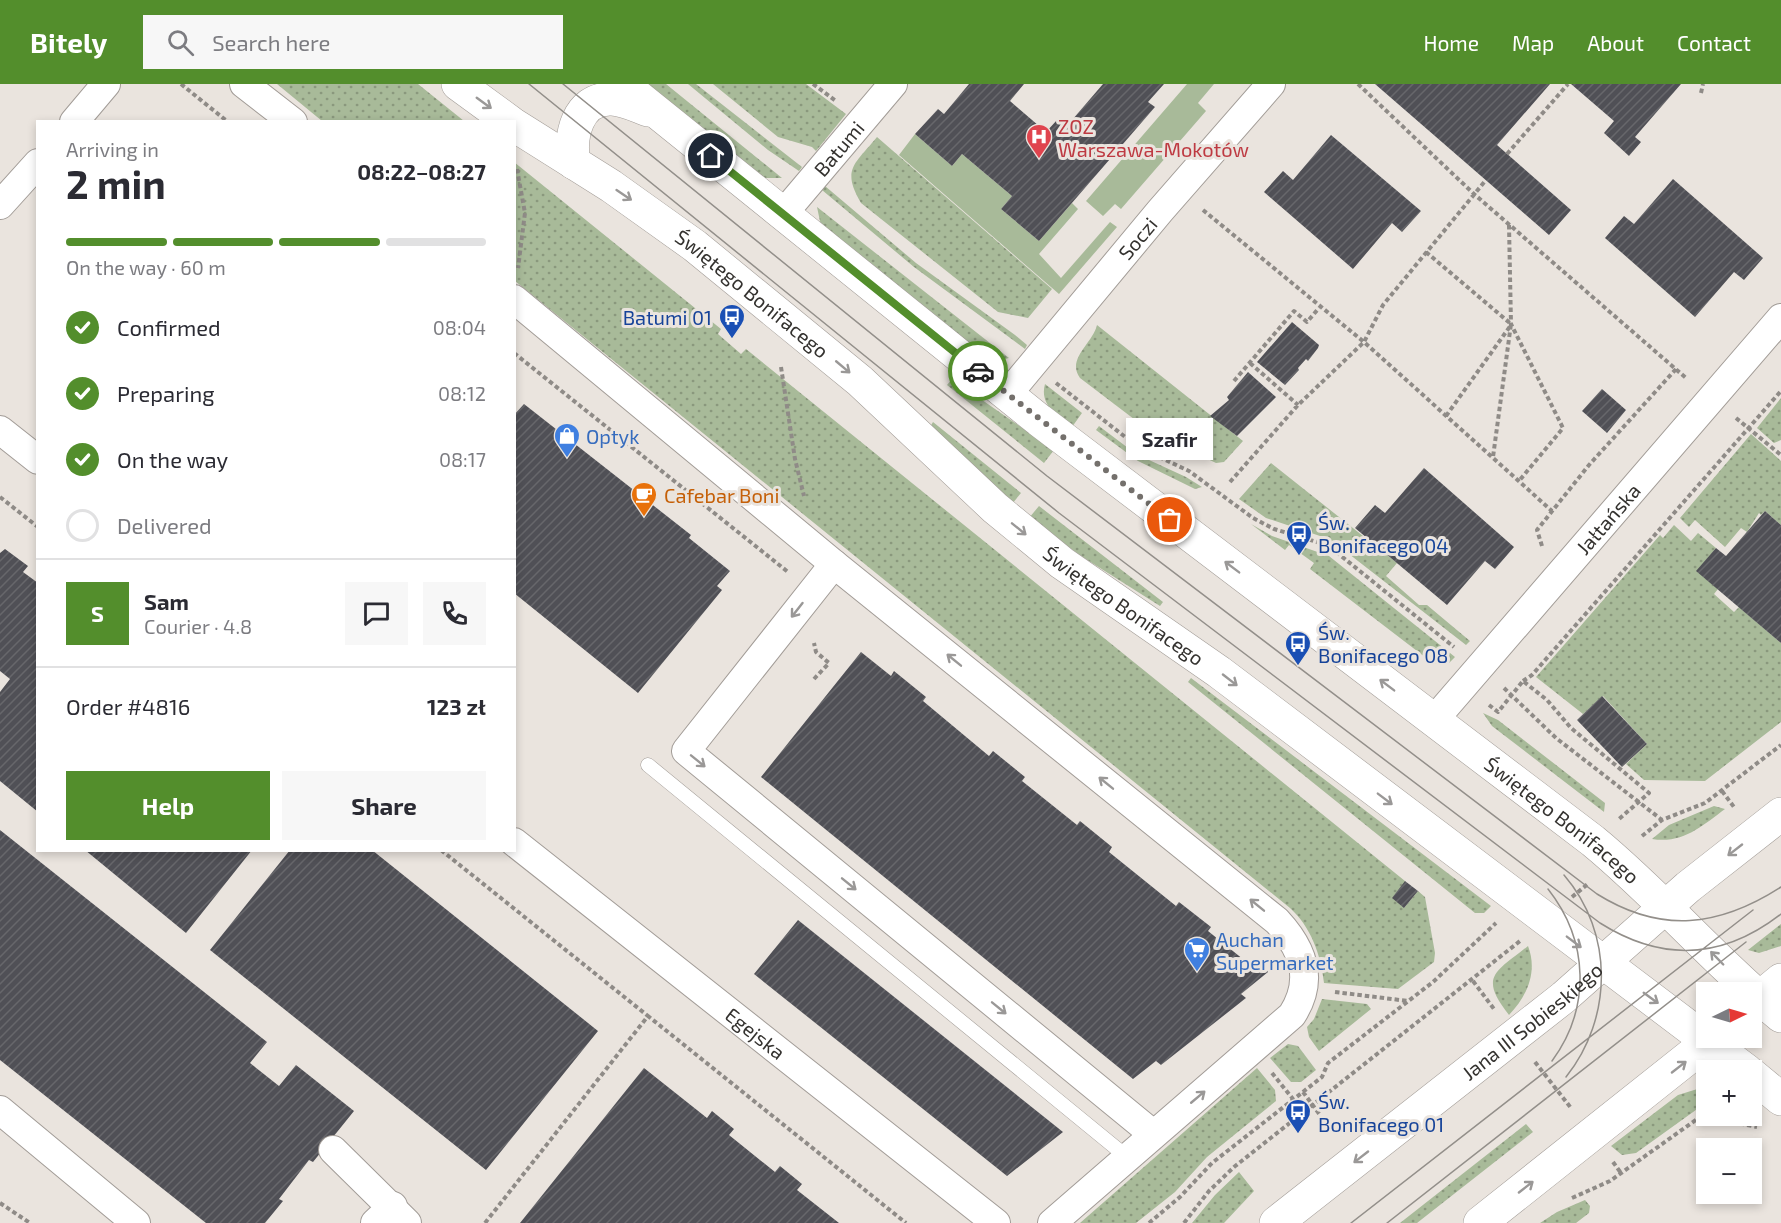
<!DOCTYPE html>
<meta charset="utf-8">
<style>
body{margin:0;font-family:"Exo 2",sans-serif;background:#f7f7f7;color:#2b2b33;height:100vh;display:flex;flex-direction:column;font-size:22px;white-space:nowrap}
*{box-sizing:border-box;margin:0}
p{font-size:20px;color:#7c7c81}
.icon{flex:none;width:33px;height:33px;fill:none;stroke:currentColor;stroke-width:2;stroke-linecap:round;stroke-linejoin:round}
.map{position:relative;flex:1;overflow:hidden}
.side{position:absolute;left:36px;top:36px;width:480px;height:732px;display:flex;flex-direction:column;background:#fff;border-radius:0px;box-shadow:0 3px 9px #0003}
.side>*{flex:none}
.needle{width:39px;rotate:85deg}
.buttons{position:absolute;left:1696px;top:898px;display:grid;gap:12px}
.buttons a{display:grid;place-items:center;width:66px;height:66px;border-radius:0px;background:#fff;box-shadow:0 3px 9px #0003;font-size:30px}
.pin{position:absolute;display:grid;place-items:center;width:51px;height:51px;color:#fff;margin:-26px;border:3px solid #fff;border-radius:50%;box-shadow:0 2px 6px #0007}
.courier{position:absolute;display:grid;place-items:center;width:60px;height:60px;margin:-30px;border:4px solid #538e2c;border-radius:50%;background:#fff;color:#222;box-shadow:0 2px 8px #0007}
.bubble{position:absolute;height:42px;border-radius:0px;background:#fff;box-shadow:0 3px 9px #0003;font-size:20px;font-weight:700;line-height:42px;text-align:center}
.head em{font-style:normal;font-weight:700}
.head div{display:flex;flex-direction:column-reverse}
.head{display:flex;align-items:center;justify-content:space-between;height:102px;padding:0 30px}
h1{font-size:39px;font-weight:700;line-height:45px}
.bar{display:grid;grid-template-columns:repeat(4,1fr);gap:9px 6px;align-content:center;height:72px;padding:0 30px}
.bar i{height:8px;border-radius:4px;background:#e1e1e2}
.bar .selected{background:#538e2c}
.bar p{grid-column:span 4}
.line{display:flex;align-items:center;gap:15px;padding:0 30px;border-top:2px solid #e1e1e2}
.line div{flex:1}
.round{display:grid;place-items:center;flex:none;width:63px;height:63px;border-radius:0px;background:#f7f7f7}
ol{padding:0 30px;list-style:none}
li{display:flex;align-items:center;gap:18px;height:66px}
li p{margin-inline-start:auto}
li .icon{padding:6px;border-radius:50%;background:#538e2c;color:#fff;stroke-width:4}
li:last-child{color:#7c7c81}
li i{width:33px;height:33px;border:3px solid #e1e1e2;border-radius:50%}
.cta{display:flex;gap:12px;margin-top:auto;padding:12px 30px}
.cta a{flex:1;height:69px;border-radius:0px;background:#538e2c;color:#fff;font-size:24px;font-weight:700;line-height:69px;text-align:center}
.cta a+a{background:#f7f7f7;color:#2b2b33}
header{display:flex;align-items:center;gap:36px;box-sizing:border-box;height:84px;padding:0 30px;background:#538e2c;color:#fff}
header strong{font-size:28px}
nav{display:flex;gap:33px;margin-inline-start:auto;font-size:21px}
.search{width:420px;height:54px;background:#f7f7f7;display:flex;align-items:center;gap:15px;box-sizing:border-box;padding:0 21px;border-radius:0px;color:#7c7c81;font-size:22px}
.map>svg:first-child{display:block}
</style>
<header>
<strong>Bitely</strong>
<div class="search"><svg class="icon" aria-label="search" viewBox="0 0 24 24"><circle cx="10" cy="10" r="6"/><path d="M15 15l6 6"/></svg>Search here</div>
<nav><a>Home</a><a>Map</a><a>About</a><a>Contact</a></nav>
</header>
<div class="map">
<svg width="1781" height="1139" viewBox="0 0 1781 1139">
<defs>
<pattern id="grass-dots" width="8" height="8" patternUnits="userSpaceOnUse" patternTransform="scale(1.5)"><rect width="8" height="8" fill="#a8ba99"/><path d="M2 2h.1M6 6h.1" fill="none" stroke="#8a987d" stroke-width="1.8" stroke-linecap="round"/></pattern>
<pattern id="building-hatch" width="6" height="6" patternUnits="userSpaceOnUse" patternTransform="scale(1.5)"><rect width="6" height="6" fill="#505056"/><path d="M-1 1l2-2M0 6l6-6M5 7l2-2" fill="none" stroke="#67676b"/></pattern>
</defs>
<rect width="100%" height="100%" fill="#eae4de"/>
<path fill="url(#grass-dots)" d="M277,0H418L464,37H322Z
M645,0H666L782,94H765Z
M688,0H696L802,83L799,87L768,66Z
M713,0H806L846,30L816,67L812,63L778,53Z
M877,53L1052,205L1028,234L998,228L861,119C841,85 855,80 877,53Z
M514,78L721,245L718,250L741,270L746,265L1405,797L1404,824L1418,807L1425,813L1435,869L1434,878L1398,905L1324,899C1321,871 1311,843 1290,824L515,197Z
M825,102L916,179L1015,251L1027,261L1025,265L914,183L822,106Z
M817,123L1009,274L998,277L988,275L821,142Z
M1097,241L1243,357L1224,378L1216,379L1151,348L1080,294C1066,275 1093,259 1097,241Z
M952,295L1054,366L1044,379L947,301Z
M1045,300L1082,329L1072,343C1058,332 1039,321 1045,300Z
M1781,314V356L1774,359L1757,344Z
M933,338L1021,409L1012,420L930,343Z
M1099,342L1136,370L1186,393L1202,403L1195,405L1138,377L1096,346Z
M1751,350L1781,377V441L1765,427L1761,431L1759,429L1747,448L1741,444L1725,463L1695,436L1689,443L1680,434Z
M1271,379L1397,479L1386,492L1419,521H1427L1470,557L1466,561L1340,463L1320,452L1266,434L1239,415Z
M1039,422L1163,518L1160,522L1081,472L1029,434Z
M1251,440L1272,452L1329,472L1455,573L1449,579L1434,580L1310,485L1314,479L1289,461L1285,466Z
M1674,441L1691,457L1698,449L1716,464L1697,487L1718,505L1714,510L1734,528L1739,523L1781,559V638L1705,697L1644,696L1626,680L1647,660L1603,612L1583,630L1536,593L1660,451L1663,454Z
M1191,594L1491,822L1484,829H1475L1188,598Z
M1483,629L1498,636L1605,719L1604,728L1492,642Z
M1714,722L1725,725C1702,742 1683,760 1652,755L1669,741Z
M1781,840V862L1759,869L1748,866Z
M1528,862C1538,888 1527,912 1509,931C1478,892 1496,888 1528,862Z
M1322,915L1367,920L1371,925L1319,967L1309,953L1307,943L1314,935Z
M1288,960L1298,962L1316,986L1301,998H1291L1270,974Z
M1257,984L1275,1006L1276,1017L1207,1073L1175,1108L1136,1139H1080Z
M1707,1002V1018L1636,1069L1622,1071L1611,1062L1678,1011Z
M1526,1040L1533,1048L1417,1139H1400Z
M1239,1088L1254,1107L1224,1139H1192L1215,1111Z
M1585,1116L1590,1122L1589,1129L1576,1139H1540L1557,1128Z"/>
<path fill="#a8ba99" d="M1187,0H1214L1198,19L1206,27L1121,125L1115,120L1103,132L1086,117Z
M915,50L952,82L962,70L1012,112L1001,125L1039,157L1072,119L1078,125L1039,170L1061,194L1110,138L1117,143L1059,210L899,71Z"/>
<path fill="url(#building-hatch)" d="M969,0H1024L1010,17L1046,48L1057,36L1066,43L1103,0H1164L1148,18L1155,23L1039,157L1001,125L1012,112L962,70L952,82L915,50L938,25L944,30Z
M1375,0H1550L1497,61L1571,126L1549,151Z
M1571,0H1681L1635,53L1641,58L1629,72L1604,49L1614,37Z
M1331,51L1421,127L1402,148L1392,139L1353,185L1264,108L1283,87L1293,96Z
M1673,95L1763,174L1744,196L1734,188L1695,233L1605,154L1624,132L1634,140Z
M1292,238L1319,261L1318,264L1308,277L1306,275L1298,284L1299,286L1285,301L1257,278Z
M1248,288L1276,313L1237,352L1210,332L1229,316L1227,313Z
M1602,305L1626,326L1607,349L1582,327Z
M524,320L691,451L689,454L730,487L717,502L722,506L638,609L514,509V331Z
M1424,384L1514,463L1495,485L1485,477L1447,521L1355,444L1375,421L1385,429Z
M1765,427L1781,441V559L1696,487L1716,464L1726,472Z
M5,465L28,482L23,488L38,499V728L0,697V608L10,595L0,587V469Z
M861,568L891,592L894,587L926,613L923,617L989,672L993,667L1025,693L1022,697L1077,741L1080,737L1112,763L1109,768L1176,822L1179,818L1211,843L1208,847L1254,884L1261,889L1266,885L1268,888L1241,910L1246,914L1161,981L1156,977L1133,995L761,693Z
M1602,612L1647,660L1622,683L1577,636Z
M0,746L267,958L250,979L279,1002L296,981L354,1027L313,1078L309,1076L279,1115L283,1117L265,1139H206L0,976Z
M85,766H252L186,849Z
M290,766H372L598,947L486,1086L210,866Z
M1405,797L1418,807L1404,824L1392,814Z
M798,836L1063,1048L1007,1092L754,890Z
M644,984L707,1034L712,1027L734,1045L729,1051L775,1088L780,1082L802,1100L797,1106L839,1139H520Z"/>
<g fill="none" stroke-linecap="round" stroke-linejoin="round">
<defs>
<path id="lane" d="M648,681L1127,1073"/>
<g id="street">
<path d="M244,0L293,38"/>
<path d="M74,38L106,0"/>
<path d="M0,121L38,79"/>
<path id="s1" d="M783,130L893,0"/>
<path d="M514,215L834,480L1277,837C1303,865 1315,895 1292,931L1052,1139"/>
<path id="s2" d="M1007,311L1160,127L1271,0"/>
<path d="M0,346L38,376"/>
<path d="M834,480L686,667L1153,1050"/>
<path id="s3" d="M1434,636L1781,234"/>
<path id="s4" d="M514,758L996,1139"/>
<path d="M0,1026L136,1139"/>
<path d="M333,1066L407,1139"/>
<path d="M375,1139L393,1122"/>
</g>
<g id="secondary">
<path d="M458,0L510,38"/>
<path id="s5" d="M622,0L1039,336L1593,757C1660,812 1715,878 1781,932"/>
<path id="s6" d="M514,41L611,102L695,162L860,297L995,424L1062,479L1219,588L1747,987"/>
<path d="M574,79C569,53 577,14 611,15C623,15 637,22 648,26"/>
<path d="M1752,920L1781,896"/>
<path d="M1752,991L1781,1015"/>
<path id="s7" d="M1276,1139L1564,913L1688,803L1781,730"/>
<path d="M1480,1139L1713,954"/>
</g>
</defs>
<use href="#lane" stroke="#a29c97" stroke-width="15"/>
<use href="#street" stroke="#a29c97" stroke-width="30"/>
<use href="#secondary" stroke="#a29c97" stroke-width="34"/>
<path stroke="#8f8b87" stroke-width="4" stroke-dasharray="4.5 3" stroke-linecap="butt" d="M181,0L228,38
M813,0L836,17
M1358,0L1474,110L1686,294
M1701,9L1703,0
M1507,70L1568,0
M517,85L525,129L518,184
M1203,126L1364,258L1552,427
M1509,141L1511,240L1563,344L1519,397
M1426,168L1511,240L1493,373
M514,269L788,488
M1250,279L1298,321
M781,283L795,375L804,412
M1234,297L1294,227L1307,238L1319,224
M1056,299L1138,363L1189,387L1253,434L1274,445L1317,458L1335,467L1454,563
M1446,332L1511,241
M1736,334L1781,371
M1230,398L1298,321L1364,258L1383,221L1486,96
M0,413L38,443
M1542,462L1537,446L1589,381L1676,285
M814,595L829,579L816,568L814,559
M1523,597L1532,591L1781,307
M1504,604L1556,654L1662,736
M1489,621L1498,628L1523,597L1547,616L1571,644L1649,709L1619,735
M1722,707L1734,723
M1642,752L1662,736L1705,719L1781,661
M441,766L648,932
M1572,813L1589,799
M1473,897L1494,925
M1335,908L1408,917
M1535,978L1571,1024
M1272,989L1293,1015
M1303,1008L1326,1039
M1703,1032L1757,1043
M1613,1078L1621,1089
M1572,1114L1610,1097L1707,1028
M0,1119L30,1139
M485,1139L648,932L906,1139
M1149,1139L1180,1113L1212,1079L1322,993L1328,979L1433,898L1496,839
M1184,1139L1209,1107L1234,1083L1520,857"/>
<use href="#lane" stroke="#fff" stroke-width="14"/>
<use href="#street" stroke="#fff" stroke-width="28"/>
<use href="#secondary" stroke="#fff" stroke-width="33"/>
<path stroke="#938f8a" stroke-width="1.5" d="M529,0L1059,429L1600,839C1662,878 1722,876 1781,830
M563,0L1047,392L1597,810C1661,850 1719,843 1781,803
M1564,791C1614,849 1613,934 1566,993
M1548,805C1589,857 1591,924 1552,977
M1351,1139L1753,826
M1387,1139L1746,858"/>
</g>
<defs><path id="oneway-shaft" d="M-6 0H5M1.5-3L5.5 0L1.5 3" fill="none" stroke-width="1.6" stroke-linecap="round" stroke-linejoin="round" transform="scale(1.5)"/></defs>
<g stroke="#9a9897">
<use href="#oneway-shaft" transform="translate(484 19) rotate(36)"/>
<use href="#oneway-shaft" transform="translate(624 111) rotate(34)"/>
<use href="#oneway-shaft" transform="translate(843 283) rotate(40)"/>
<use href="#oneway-shaft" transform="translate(1019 445) rotate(39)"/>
<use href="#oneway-shaft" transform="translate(1232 483) rotate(-143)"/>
<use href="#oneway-shaft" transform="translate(797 526) rotate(128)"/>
<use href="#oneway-shaft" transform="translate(954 576) rotate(-141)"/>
<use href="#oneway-shaft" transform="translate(1230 596) rotate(38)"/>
<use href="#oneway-shaft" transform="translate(1387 601) rotate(-143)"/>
<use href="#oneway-shaft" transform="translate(698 677) rotate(39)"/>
<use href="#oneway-shaft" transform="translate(1106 699) rotate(-141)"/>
<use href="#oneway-shaft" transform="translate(1385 715) rotate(37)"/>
<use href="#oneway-shaft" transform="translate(1735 766) rotate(142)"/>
<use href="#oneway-shaft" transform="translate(849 800) rotate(39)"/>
<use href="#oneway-shaft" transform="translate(1257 821) rotate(-141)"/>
<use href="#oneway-shaft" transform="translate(1574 858) rotate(37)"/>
<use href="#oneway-shaft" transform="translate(1717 874) rotate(-134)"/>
<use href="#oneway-shaft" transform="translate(1651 914) rotate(36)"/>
<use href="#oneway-shaft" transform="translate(999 924) rotate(39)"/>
<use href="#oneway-shaft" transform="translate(1679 983) rotate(-38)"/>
<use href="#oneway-shaft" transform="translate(1198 1013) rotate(-40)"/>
<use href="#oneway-shaft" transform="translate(1361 1073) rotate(142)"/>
<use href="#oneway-shaft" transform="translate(1526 1103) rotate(-38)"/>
</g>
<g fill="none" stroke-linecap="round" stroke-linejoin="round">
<path stroke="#74706c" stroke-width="6" stroke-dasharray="0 10.8" d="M978,287L1170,436"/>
<path stroke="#538e2c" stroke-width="8" d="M711,72L978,287"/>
</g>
<defs>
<symbol id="hospital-pin" viewBox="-11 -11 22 30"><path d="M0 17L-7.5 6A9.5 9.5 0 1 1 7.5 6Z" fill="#e0444e" stroke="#eae4de"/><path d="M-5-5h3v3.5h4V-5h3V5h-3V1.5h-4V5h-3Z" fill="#fff"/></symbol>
<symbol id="bus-pin" viewBox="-11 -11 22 30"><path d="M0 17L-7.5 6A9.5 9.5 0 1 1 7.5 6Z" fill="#1a4fb4" stroke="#eae4de"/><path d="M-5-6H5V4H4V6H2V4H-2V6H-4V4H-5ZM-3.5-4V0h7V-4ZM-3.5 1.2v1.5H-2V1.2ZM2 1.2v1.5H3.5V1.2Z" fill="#fff"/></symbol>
<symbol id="shop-pin" viewBox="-11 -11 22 30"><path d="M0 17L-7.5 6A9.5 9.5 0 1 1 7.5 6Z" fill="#3f7fe0" stroke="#eae4de"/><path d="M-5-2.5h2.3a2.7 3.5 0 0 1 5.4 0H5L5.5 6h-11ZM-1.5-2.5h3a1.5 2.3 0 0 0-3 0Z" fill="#fff"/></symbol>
<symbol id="cafe-pin" viewBox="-11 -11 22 30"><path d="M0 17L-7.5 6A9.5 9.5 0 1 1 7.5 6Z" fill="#e8710a" stroke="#eae4de"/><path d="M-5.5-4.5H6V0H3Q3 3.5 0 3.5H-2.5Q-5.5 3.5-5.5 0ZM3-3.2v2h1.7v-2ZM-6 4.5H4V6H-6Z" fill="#fff"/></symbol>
<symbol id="supermarket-pin" viewBox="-11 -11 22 30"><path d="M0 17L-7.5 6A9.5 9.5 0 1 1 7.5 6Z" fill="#3f7fe0" stroke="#eae4de"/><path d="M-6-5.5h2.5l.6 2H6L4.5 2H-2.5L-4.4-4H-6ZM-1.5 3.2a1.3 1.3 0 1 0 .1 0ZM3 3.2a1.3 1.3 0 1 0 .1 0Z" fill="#fff"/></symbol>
</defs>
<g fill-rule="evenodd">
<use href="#hospital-pin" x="1024" y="38" width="30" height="40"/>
<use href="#bus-pin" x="717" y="218" width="30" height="40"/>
<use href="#shop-pin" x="552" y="337" width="30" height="40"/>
<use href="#cafe-pin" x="629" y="396" width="30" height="40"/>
<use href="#bus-pin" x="1284" y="435" width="30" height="40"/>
<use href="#bus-pin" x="1283" y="545" width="30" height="40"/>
<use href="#supermarket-pin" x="1182" y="851" width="30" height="40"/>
<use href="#bus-pin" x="1283" y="1013" width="30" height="40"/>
</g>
<g text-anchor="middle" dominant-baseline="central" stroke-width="6" stroke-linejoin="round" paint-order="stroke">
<g font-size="20" fill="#be3a42" stroke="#eae4de" text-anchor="start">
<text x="1058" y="42">ZOZ<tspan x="1058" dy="23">Warszawa-Mokotów</tspan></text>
</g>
<g font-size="20" fill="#34322f" stroke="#eae4de">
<text stroke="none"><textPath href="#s1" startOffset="86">Batumi</textPath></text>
<text stroke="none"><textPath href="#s2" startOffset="204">Soczi</textPath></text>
<text stroke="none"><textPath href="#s6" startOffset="292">Świętego Bonifacego</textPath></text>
<text stroke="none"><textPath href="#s3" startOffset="266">Jałtańska</textPath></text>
<text stroke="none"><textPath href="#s6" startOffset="778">Świętego Bonifacego</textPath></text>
<text stroke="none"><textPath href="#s5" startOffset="1194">Świętego Bonifacego</textPath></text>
<text stroke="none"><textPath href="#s7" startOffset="326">Jana III Sobieskiego</textPath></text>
<text stroke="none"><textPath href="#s4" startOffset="308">Egejska</textPath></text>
</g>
<g font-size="20" fill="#164399" stroke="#eae4de" text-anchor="start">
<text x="712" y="233" text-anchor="end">Batumi 01</text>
<text x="1318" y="438">Św.<tspan x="1318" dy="23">Bonifacego 04</tspan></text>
<text x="1318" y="548">Św.<tspan x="1318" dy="23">Bonifacego 08</tspan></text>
<text x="1318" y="1017">Św.<tspan x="1318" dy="23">Bonifacego 01</tspan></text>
</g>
<g font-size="20" fill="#366cbe" stroke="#eae4de" text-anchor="start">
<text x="586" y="352">Optyk</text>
<text x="1216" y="855">Auchan<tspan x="1216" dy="23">Supermarket</tspan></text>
</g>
<g font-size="20" fill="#c56008" stroke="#eae4de" text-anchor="start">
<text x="664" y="411">Cafebar Boni</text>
</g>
</g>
</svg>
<div class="buttons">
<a><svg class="needle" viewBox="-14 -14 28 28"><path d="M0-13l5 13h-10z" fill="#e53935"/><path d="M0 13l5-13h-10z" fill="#7c7c81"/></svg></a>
<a>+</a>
<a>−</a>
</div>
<div class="pin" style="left:1170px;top:436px;background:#ea580c"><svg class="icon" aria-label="bag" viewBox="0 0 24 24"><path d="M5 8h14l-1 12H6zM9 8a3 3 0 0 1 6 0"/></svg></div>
<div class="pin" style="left:711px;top:72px;background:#1f2937"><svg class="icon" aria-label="home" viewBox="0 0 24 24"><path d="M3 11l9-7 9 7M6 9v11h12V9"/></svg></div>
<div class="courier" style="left:978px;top:287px"><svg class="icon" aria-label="car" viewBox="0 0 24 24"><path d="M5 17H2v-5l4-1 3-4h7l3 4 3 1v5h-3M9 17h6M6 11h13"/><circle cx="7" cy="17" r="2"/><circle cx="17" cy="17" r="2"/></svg></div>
<div class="bubble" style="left:1126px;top:334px;width:87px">Szafir</div>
<section class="side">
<div class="head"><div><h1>2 min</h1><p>Arriving in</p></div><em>08:22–08:27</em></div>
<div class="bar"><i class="selected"></i><i class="selected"></i><i class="selected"></i><i></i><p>On the way · 60 m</p></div>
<ol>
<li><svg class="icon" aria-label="check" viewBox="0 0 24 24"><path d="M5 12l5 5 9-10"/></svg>Confirmed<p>08:04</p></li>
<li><svg class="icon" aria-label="check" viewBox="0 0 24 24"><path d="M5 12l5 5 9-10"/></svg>Preparing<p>08:12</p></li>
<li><svg class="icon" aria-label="check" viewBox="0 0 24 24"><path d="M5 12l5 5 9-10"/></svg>On the way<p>08:17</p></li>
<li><i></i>Delivered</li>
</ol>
<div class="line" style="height:108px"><b class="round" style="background:#538e2c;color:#fff">S</b><div><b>Sam</b><p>Courier · 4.8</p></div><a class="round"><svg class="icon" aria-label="chat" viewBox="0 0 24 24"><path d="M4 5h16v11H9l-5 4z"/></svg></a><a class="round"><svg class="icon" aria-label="phone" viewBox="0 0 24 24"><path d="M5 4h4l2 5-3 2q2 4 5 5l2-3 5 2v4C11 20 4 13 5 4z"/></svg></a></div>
<div class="line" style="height:78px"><div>Order #4816</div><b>123 zł</b></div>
<div class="cta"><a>Help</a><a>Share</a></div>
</section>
</div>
